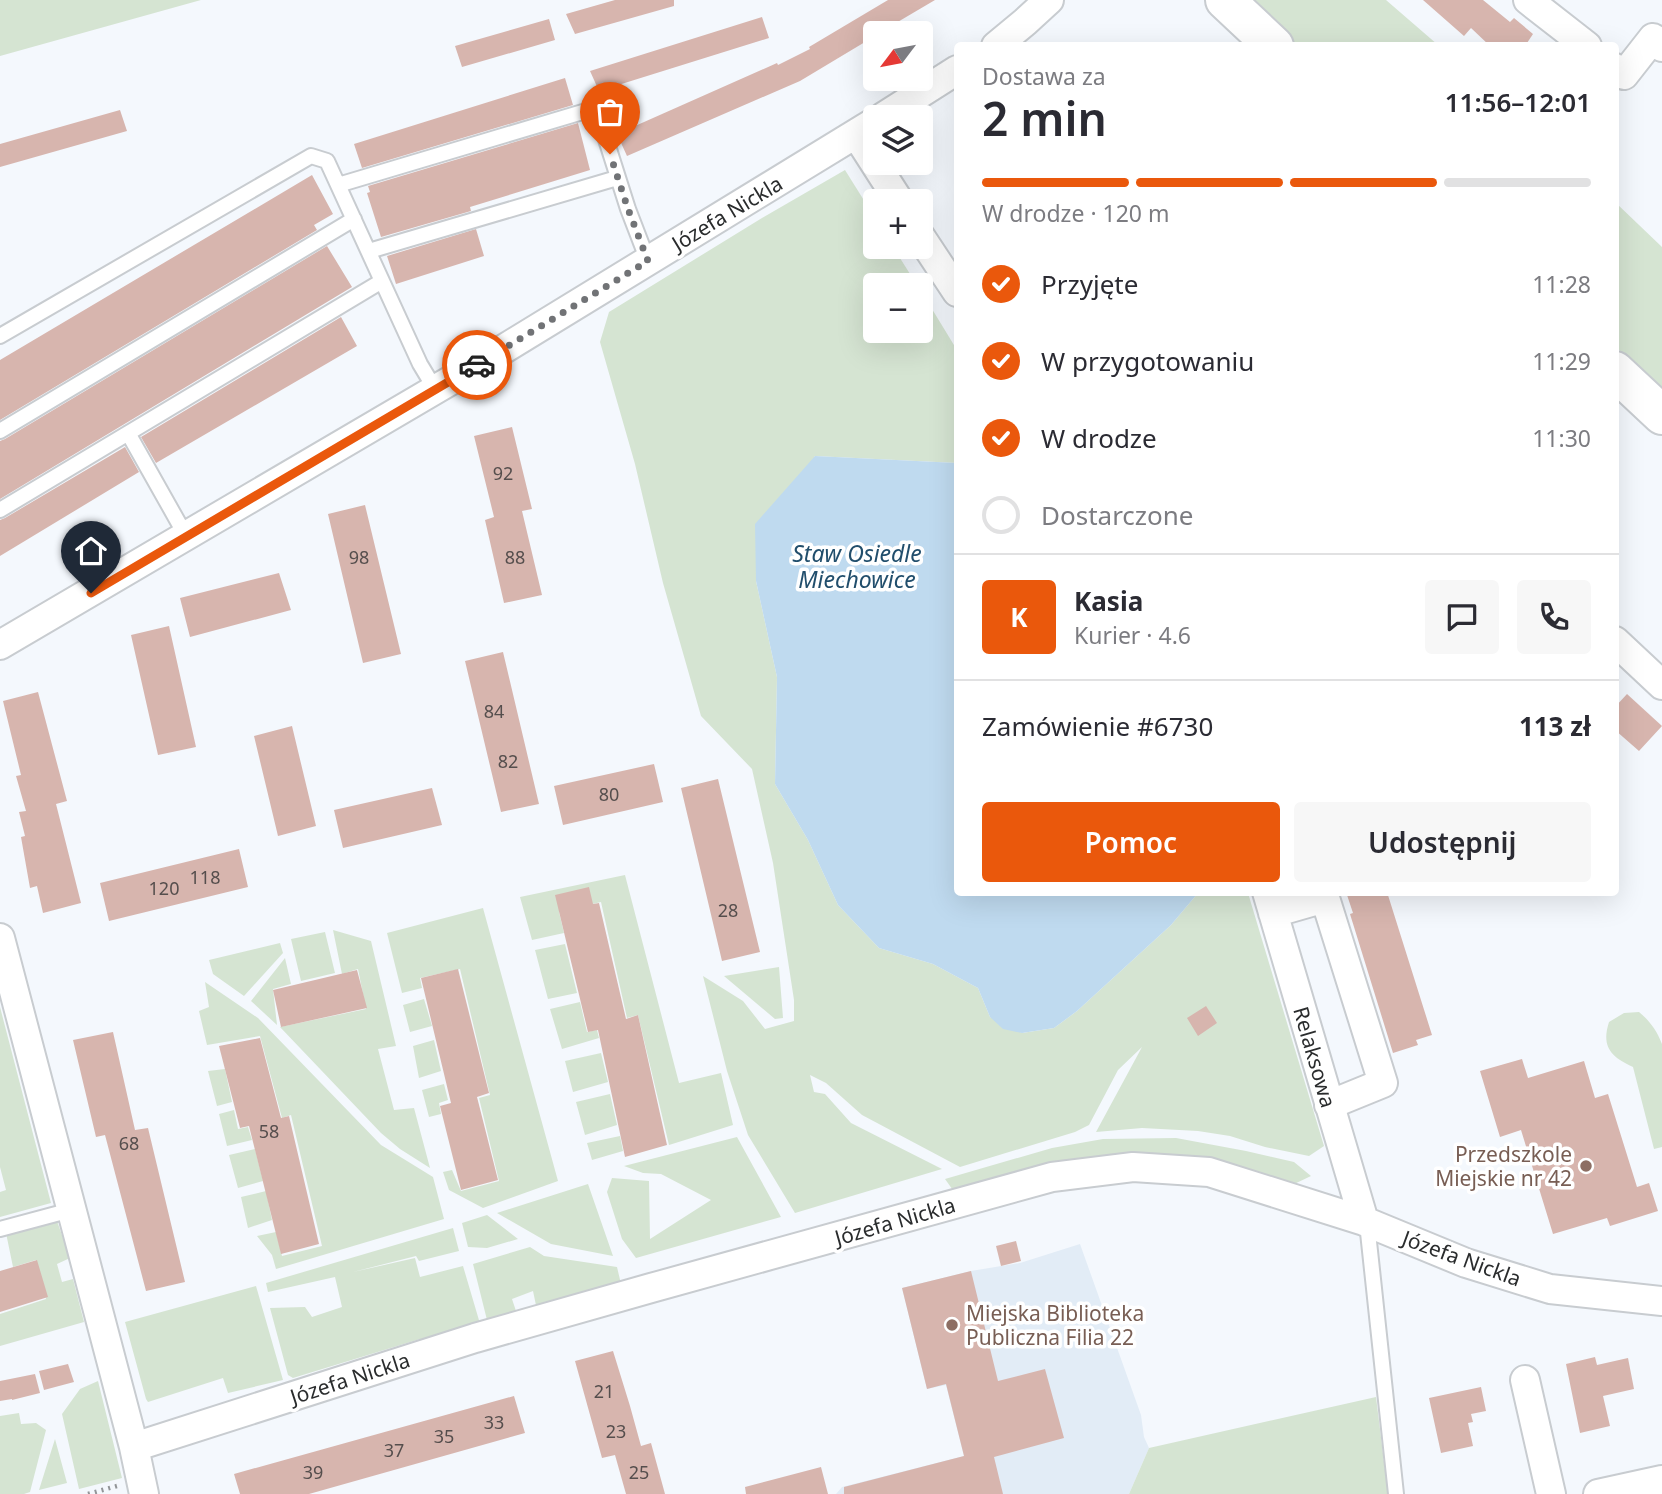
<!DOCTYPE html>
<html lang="pl">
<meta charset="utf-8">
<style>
body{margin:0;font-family:"Noto Sans",sans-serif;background:#f7f7f7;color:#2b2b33;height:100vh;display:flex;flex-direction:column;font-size:26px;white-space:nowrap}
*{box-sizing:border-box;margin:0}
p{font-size:23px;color:#7c7c81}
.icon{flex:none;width:38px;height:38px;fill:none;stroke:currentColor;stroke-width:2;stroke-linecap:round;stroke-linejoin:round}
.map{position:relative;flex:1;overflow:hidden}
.drawer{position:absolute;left:954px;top:42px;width:665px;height:854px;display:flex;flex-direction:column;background:#fff;border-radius:7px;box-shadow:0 7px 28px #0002}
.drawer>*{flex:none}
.needle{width:46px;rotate:238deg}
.buttons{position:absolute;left:863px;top:21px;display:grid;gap:14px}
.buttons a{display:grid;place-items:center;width:70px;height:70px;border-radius:7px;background:#fff;box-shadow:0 7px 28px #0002;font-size:35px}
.pin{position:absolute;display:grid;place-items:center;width:60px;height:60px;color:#fff;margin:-72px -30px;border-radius:50% 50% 50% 0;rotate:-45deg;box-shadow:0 0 7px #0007}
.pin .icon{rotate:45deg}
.courier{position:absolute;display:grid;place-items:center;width:70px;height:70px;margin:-35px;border:5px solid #ea580c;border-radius:50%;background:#fff;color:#222;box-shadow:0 2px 9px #0007}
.overview em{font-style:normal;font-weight:600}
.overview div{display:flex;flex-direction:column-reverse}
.overview{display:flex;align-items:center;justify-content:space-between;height:119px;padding:0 28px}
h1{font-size:46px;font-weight:600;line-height:52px}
.bar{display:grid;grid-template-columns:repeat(4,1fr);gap:10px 7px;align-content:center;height:84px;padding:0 28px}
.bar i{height:9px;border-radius:5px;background:#e1e1e2}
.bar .active{background:#ea580c}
.bar p{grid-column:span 4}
.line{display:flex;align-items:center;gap:18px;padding:0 28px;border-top:2px solid #e1e1e2}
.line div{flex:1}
.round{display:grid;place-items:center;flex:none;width:74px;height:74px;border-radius:7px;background:#f7f7f7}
ol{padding:0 28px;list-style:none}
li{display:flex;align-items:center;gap:21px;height:77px}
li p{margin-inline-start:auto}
li .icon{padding:7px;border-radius:50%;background:#ea580c;color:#fff;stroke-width:4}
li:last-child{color:#7c7c81}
li i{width:38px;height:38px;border:4px solid #e1e1e2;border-radius:50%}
.cta{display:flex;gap:14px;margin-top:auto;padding:14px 28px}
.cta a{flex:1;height:80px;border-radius:7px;background:#ea580c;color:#fff;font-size:28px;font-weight:600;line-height:80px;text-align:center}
.cta a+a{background:#f7f7f7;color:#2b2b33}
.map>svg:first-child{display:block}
</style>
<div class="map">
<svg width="1662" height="1494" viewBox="0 0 1662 1494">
<rect width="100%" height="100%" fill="#f4f8fd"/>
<path fill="#e2ecf6" d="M1080,1244L1141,1415L1144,1437L1149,1448L1129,1494H836L842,1487L964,1456L946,1385L927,1389L902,1288L971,1271L1020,1263Z"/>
<path fill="#d5e4d2" d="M0,0H201L0,56Z
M1244,0H1386L1438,45H1295Z
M845,170L875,218V247H893L917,285H875V331H920L921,291L957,350V463L815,456L756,581L777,677L775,784L808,840L838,905L879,948L933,964L978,988L990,1017L1022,1033L1054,1028L1077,1011L1171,925L1198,893H1248L1324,1146L1309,1156L1265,1147L1230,1136L1198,1131L1142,1128L1096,1132L1142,1047L1118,1070L1089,1125L1075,1132L960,1167L862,1115L826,1083L810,1075L814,1092L825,1094L851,1123L942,1169L795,1213L748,1135L727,1071L703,976L743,1001L765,1029L794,1021V1000L773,863L752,769L701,716L663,583L635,464L600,342L609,312L762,218Z
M1615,202L1662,247V390L1615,346Z
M625,875L679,1083L721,1073L733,1125L669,1145L638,1015L627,1018L601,902L559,912L564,933L532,940L520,897Z
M483,908L558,1181L483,1208L449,1190L443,1172L452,1170L461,1191L499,1181L479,1098L490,1095L460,969L420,978L422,988L402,993L387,933Z
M333,930L371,941L396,1046L378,1049L394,1110L414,1108L430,1168L400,1149L381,1133L280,1027L366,1009L358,969L342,974Z
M325,932L335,973L301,981L291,939Z
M280,943L283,953L244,996L213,974L209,960Z
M565,944L577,993L548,999L535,950Z
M285,958L291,984L273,989L277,1025L251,1001Z
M779,967L783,1018L775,1019L724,976Z
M205,982L258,1018L381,1145L433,1177L444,1219L276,1269L272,1255L257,1236L276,1232L282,1256L322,1246L291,1115L282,1118L260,1036L207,1045L199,1011L209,1007Z
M424,999L432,1026L410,1032L403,1005Z
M580,1002L587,1032L597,1030L599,1038L562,1049L550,1009Z
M0,1007L51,1203L0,1217V1192L6,1190L0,1167Z
M1639,1012C1650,1021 1657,1031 1662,1044V1147L1654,1149L1633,1067C1611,1057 1601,1047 1609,1022L1624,1013Z
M434,1040L441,1071L419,1078L413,1046Z
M601,1053L608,1082L573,1092L565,1061Z
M225,1069L232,1102L217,1106L208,1071Z
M444,1084L448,1100L439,1103L441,1114L429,1117L422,1090Z
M610,1094L617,1125L585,1135L576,1102Z
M234,1110L238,1129L248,1127L252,1140L227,1146L219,1114Z
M620,1136L623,1151L592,1160L587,1143Z
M737,1137L781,1217L636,1258L622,1239L607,1192L612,1178L649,1181L650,1239L711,1200L661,1174L643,1173L624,1166Z
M1176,1138L1246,1151L1294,1162L1311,1176L1290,1186L1221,1166L955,1193L945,1179L1052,1148L1103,1139Z
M255,1149L263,1181L238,1188L229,1155Z
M588,1184L613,1256L551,1244L497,1213Z
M266,1191L272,1220L248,1228L241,1197Z
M487,1215L518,1239L487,1248L468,1247L462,1223Z
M57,1221L70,1258L57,1264L62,1282L73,1279L84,1322L0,1346V1314L46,1299L36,1260L13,1267L6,1233Z
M453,1228L459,1251L419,1261L416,1256L353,1272L415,1258L420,1277L463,1266L481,1327L422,1347L420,1339L293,1378L288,1375L270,1308L305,1307L312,1317L342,1307L335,1277L268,1292L266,1283Z
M530,1247L544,1256L617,1267L621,1284L537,1310L533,1291L512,1299L517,1314L488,1324L473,1264Z
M256,1286L283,1380L228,1393L223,1378L148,1402L146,1399L125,1322Z
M98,1381L122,1478L79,1489L62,1414L80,1389Z
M1376,1397L1388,1494H1129L1149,1448Z
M19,1413L21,1424L36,1423L46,1430L30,1492L24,1494H0V1416Z
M55,1439L67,1483L39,1490Z"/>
<path fill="#bfdaef" d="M815,456L957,463V892L1198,893L1171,925L1077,1011L1054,1028L1022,1033L1003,1029L990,1017L978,988L933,964L879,948L838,905L808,840L775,784L777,677L756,581L755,524Z"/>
<path fill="#d7b5ae" d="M615,0H674V6L575,34L566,14Z
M888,0H935L879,33H875V36L800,81L627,156L617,134L777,63L778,65L810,49L809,47Z
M1423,0H1483L1510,22L1514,18L1533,34L1525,46H1490L1471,28L1464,36Z
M762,17L769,38L599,91L590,71Z
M549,19L555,40L462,67L455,46Z
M565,78L573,105L362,168L354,144Z
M120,110L127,131L0,167V144Z
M578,123L590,170L470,207L471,211L381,237L367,193L370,192L368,186Z
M312,175L333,214L314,225L317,230L0,420V360Z
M476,229L484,256L396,284L387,256Z
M327,246L352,287L0,499V441L5,439Z
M341,317L357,346L156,463L141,437Z
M512,427L532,509L522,511L542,595L504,603L485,520L494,517L474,436Z
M125,447L139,472L0,556V520L5,518Z
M365,505L401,654L363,663L328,514Z
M279,573L291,610L190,637L180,598Z
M169,626L196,747L158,755L131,635Z
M503,652L539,804L501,812L465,661Z
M38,692L67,801L56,804L81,903L43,913L37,886L30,888L21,837L25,836L19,812L26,811L16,776L21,775L3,701Z
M1627,694L1662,726L1639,751L1615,730V707Z
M292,726L316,826L278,836L254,736Z
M654,764L663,802L563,825L554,786Z
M718,779L760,952L722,961L681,788Z
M432,788L442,825L343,848L334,810Z
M239,849L248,887L109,921L100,883Z
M589,887L593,904L599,903L626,1019L638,1015L667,1145L625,1157L598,1030L588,1032L555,895Z
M1346,892H1387L1432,1035L1416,1040L1418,1045L1393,1053L1350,914L1353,913Z
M458,969L489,1093L477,1097L498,1180L461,1190L440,1106L451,1103L421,978Z
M357,970L367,1008L281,1027L273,990Z
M1206,1006L1217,1023L1198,1036L1187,1018Z
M113,1032L135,1130L148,1128L185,1282L146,1291L105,1135L96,1137L73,1040Z
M260,1038L281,1118L289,1116L319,1244L281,1254L249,1126L240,1128L219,1046Z
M1522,1059L1528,1078L1584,1061L1595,1098L1608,1094L1637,1187L1649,1183L1658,1211L1610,1226L1607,1218L1553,1234L1521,1130L1500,1137L1480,1071Z
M1016,1241L1021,1261L1001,1266L996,1246Z
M37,1260L48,1297L0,1312V1271Z
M971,1271L998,1381L1045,1369L1064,1438L994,1457L1003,1494H844V1487L964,1456L946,1384L927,1389L902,1288Z
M613,1351L630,1406L641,1446L651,1443L665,1494H626L615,1455L602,1458L575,1361Z
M1595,1357L1597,1365L1628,1358L1634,1389L1603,1396L1610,1426L1580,1433L1566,1364Z
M68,1364L74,1382L44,1390L39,1371Z
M35,1374L40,1393L12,1400V1399L0,1401V1381Z
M1481,1387L1486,1411L1471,1414L1473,1422L1468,1423L1473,1446L1441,1453L1429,1398Z
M514,1396L525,1433L309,1494H240L234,1474Z
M821,1467L828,1494H746L745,1487Z"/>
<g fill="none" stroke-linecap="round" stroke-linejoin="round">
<defs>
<path id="lane" d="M338,185L596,108L628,209L648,261
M369,251L617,178
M0,336L311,156L327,161L420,364L435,389
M0,431L354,219
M128,433L186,536
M0,510L382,281
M1367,1223L1396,1494
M0,1229L71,1210"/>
<path id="street" d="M1528,0L1587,46
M996,46L1025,22L1049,0
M1615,68L1624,75L1653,38L1662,47
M883,117L957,70
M856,134L899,201
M920,236L957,292
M1615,641L1662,685
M0,645L489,358L875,122
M1267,892L1364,1221
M1273,913L1325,898L1383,1083L1329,1105
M0,938L134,1447L144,1494
M1525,1380L1551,1494
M134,1447L475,1338L651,1288L1052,1177L1133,1167L1209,1172L1364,1221L1466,1263L1550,1289L1662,1301
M1598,1494L1662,1480"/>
<path id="primary" d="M1225,0L1274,46
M1615,371L1662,415"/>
</defs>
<use href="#lane" stroke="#c8ccd0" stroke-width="18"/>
<use href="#street" stroke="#c8ccd0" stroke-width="32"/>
<use href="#primary" stroke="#c8ccd0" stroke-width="42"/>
<path stroke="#929598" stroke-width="4.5" stroke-dasharray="2 5" stroke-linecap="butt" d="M88,1494L117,1486"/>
<use href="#lane" stroke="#fff" stroke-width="14"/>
<use href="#street" stroke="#fff" stroke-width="28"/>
<use href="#primary" stroke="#fff" stroke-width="38"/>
</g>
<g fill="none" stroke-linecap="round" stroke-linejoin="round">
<path stroke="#717376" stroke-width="7" stroke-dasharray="0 12.6" d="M477,365L648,261L628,209L610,154"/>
<path stroke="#ea580c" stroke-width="9" d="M91,593L477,365"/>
</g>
<g fill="#8d6e63" stroke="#fff" stroke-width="2.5">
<circle cx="1586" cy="1166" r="7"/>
<circle cx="952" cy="1325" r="7"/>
</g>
<g text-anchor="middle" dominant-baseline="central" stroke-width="7" stroke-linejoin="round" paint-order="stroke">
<g font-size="18" fill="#554e4d">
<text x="503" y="473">92</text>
<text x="359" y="557">98</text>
<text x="515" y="557">88</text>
<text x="494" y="711">84</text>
<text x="508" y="761">82</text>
<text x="609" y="794">80</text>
<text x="205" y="877">118</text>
<text x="164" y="888">120</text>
<text x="728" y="910">28</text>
<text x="269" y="1131">58</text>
<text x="129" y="1143">68</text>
<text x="604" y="1391">21</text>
<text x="494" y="1422">33</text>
<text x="616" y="1431">23</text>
<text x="444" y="1436">35</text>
<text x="394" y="1450">37</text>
<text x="313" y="1472">39</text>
<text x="639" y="1472">25</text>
</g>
<g font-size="21" fill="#2a2c2d" stroke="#fff">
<text transform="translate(727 213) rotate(-31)">Józefa Nickla</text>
<text transform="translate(1315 1057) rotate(74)">Relaksowa</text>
<text transform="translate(895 1221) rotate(-16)">Józefa Nickla</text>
<text transform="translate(1462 1258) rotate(20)">Józefa Nickla</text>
<text transform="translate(350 1378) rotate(-18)">Józefa Nickla</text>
</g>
<g font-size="21" fill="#785e54" stroke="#fff" text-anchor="end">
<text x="1572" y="1154">Przedszkole<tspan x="1572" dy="24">Miejskie nr 42</tspan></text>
<text x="966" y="1313" text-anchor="start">Miejska Biblioteka<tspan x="966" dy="24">Publiczna Filia 22</tspan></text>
</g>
<g font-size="23" font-style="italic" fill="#214e6c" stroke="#fff">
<text x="857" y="553">Staw Osiedle<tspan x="857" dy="26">Miechowice</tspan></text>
</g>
</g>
</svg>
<div class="buttons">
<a><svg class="needle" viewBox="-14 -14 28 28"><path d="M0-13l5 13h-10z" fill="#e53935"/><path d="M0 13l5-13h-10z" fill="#7c7c81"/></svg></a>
<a><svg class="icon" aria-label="layers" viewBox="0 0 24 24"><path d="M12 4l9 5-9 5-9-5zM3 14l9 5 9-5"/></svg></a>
<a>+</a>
<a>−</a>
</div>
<div class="pin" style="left:610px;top:154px;background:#ea580c"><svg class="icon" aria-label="bag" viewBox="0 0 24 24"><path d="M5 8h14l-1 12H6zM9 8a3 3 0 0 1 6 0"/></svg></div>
<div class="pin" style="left:91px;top:593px;background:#1f2937"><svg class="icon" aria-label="home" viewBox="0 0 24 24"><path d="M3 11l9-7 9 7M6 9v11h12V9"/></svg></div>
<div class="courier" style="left:477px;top:365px"><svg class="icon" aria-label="car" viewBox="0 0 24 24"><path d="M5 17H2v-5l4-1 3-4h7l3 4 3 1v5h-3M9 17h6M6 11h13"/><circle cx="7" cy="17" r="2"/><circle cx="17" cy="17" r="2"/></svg></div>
<section class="drawer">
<div class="overview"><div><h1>2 min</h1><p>Dostawa za</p></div><em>11:56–12:01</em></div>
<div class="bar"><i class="active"></i><i class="active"></i><i class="active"></i><i></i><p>W drodze · 120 m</p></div>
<ol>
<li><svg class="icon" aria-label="check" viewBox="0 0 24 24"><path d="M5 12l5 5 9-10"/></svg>Przyjęte<p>11:28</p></li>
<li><svg class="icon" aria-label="check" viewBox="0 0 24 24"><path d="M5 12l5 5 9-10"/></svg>W przygotowaniu<p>11:29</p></li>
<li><svg class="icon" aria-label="check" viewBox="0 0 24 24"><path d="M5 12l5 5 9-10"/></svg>W drodze<p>11:30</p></li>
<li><i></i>Dostarczone</li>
</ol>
<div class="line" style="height:126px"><b class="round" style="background:#ea580c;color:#fff">K</b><div><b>Kasia</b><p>Kurier · 4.6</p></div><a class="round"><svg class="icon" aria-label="chat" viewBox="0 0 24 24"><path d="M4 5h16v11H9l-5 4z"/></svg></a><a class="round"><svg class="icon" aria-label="phone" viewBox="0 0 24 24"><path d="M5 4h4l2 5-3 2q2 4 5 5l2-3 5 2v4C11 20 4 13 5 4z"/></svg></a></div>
<div class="line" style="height:91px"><div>Zamówienie #6730</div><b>113 zł</b></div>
<div class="cta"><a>Pomoc</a><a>Udostępnij</a></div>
</section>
</div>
